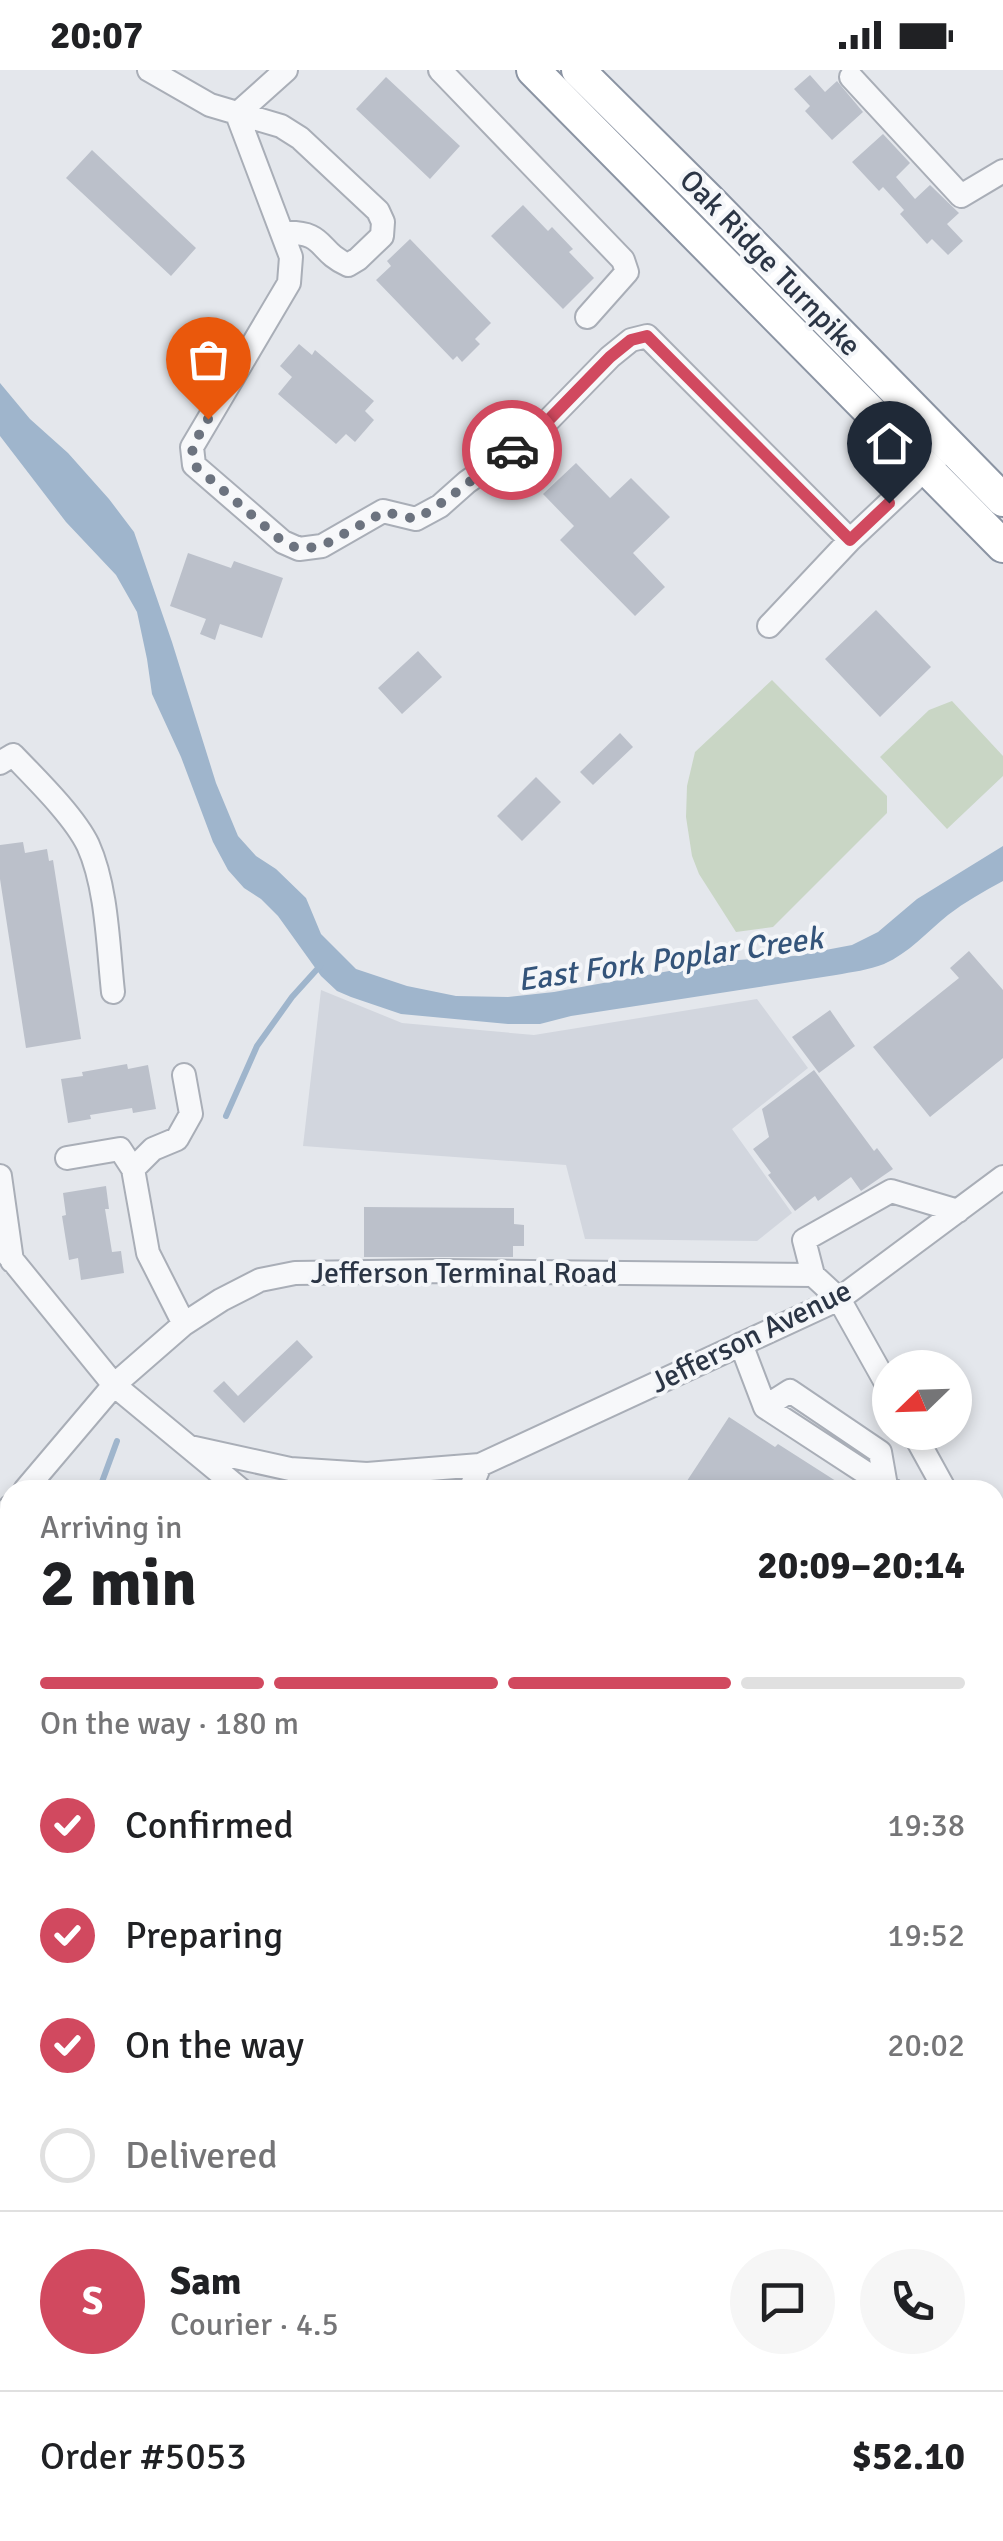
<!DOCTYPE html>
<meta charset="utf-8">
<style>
body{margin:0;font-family:Signika,sans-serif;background:#f6f6f6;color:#202124;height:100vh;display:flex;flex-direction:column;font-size:38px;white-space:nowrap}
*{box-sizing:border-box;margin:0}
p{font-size:32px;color:#757577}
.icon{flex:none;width:55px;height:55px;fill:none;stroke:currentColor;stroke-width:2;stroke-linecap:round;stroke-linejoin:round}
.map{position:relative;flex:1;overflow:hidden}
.details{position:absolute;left:0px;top:1410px;width:1005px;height:1062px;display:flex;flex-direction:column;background:#fff;border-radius:30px 30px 0 0;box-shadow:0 5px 15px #0003}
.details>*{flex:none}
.needle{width:65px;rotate:247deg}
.fabs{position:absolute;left:872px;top:1280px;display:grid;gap:20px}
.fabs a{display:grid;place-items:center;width:100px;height:100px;border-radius:50%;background:#fff;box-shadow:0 5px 15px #0003;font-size:50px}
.pin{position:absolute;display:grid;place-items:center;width:85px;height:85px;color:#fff;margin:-102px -42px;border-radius:50% 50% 50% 0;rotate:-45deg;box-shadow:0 0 10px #0007}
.pin .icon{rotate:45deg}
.courier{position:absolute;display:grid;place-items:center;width:100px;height:100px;margin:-50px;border:8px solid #d1495f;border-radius:50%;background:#fff;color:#222;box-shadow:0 2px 12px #0007}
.headline em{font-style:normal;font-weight:800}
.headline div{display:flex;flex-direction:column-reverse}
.headline{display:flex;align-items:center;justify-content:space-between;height:170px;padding:0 40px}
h1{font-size:65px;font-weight:800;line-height:75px}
.bar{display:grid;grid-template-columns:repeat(4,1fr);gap:15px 10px;align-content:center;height:120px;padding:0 40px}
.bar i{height:12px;border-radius:8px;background:#e0e0e0}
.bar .selected{background:#d1495f}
.bar p{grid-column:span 4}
.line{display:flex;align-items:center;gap:25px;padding:0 40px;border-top:2px solid #e0e0e0}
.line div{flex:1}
.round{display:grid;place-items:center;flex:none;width:105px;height:105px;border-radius:52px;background:#f6f6f6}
ol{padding:0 40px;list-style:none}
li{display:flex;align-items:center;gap:30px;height:110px}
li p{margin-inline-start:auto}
li .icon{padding:10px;border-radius:50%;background:#d1495f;color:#fff;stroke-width:4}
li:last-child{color:#757577}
li i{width:55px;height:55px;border:5px solid #e0e0e0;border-radius:50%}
.status{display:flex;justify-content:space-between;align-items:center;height:70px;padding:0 50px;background:#fff;direction:ltr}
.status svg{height:28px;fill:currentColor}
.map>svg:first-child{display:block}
</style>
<div class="status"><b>20:07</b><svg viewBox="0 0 49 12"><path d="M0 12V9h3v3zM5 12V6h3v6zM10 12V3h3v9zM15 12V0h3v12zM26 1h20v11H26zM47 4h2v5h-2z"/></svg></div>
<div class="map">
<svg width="1003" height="2471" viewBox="0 0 1003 2471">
<rect width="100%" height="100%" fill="#e4e7ec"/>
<path fill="#d2d6de" d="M321,920L402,953L534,965L757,929L808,998L732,1059L792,1143L757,1171L585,1169L566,1095L303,1076Z"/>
<path fill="#c9d6c5" d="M772,610L887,726V743L773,857L736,862L699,804L692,786L686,747L687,716L695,682Z
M952,631L1003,686V706L947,759L880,687L929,640Z"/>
<path fill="#9fb5cc" d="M0,313L30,349L68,383L109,429L134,462L172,572L216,713L238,766L256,786L276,799L306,828L321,864L356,899L407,916L456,926L508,927L554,922L724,891L794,886L852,875L878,862L917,829L1003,776V811C984,821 965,832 948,845C927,862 909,883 884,894C869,900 852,902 836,905L571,946L540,954H508L401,944L351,927L337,921L321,906L278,846L261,829L244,818L228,800L213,772L181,687L152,624L147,589L137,542L116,505L66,452L0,366Z"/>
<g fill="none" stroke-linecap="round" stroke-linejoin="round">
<path stroke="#9fb5cc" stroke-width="6" d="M226,1046L257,976L292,927L320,896
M99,1420L117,1371
M416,2471L417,2462"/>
</g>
<path fill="#bbc0ca" d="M810,5L825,22L837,11L863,42L832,70L805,41L810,36L794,19Z
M386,7L460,76L430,109L356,39Z
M883,64L910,93L896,107L915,129L930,115L959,143L947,154L963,171L948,185L932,169L927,174L900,144L904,140L883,117L879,121L852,92Z
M92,80L196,178L171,206L66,108Z
M523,135L548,161L552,157L573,179L569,182L594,208L563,239L491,166Z
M410,169L491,253L475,269L480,274L462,292L457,286L453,290L376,210L391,196L387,191Z
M299,274L312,285L315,280L374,331L365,341L374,350L355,372L346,364L336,374L278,324L292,307L280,296Z
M576,393L610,428L631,408L670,447L633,483L665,517L635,546L560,470L574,456L543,424Z
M188,483L231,498L234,491L283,508L262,568L220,554L215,570L200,564L206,549L170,536Z
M876,540L931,597L880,647L825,589Z
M418,581L442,607L402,644L378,618Z
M620,663L633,677L593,715L580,702Z
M536,707L561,732L522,771L497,746Z
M23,772L25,783L47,779L49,791L53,790L81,969L26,978L0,809V775Z
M969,881L1003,920V988L930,1047L873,977L959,908L950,898Z
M830,940L855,976L819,1003L792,967Z
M127,994L128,999L148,995L156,1039L133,1043L132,1038L90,1045L91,1049L68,1053L61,1009L83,1006L82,1002Z
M814,1000L874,1081L877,1078L893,1099L861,1121L851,1107L818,1131L815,1126L795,1141L768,1105L771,1103L753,1079L769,1067L762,1039Z
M106,1116L109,1139H105L112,1182L121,1181L124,1203L81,1210L78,1188L69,1190L62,1146L66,1145L63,1123Z
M364,1137L514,1138V1154L524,1155V1176H513V1187H364Z
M297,1270L313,1287L244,1353L213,1321L224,1311L238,1326Z
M729,1347L775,1377L778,1374L850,1420H681Z"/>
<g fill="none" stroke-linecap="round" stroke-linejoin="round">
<defs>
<path id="minor" d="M149,0L210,35L281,56L300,68L378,141L383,152L382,166L358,189L348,195C316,181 327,161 283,163
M286,0L237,44L291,187L289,213L192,377L194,395L283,472L299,479L322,476L383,441L416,449L440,436L467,412L534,365L610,287L631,270L647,266L850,470L937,388
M440,0L623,190L627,202L587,247
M851,7L961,126L1003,101
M769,556L850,470
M0,693L13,685C36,709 74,746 88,775C107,817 108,876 113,922
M67,1088L120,1079L133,1099L148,1183L184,1254
M133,1099L153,1079L177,1069L191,1044L184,1005
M0,1106L12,1191
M0,1175L114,1315L241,1420
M813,1205L804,1170L891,1121L958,1141
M741,1274L765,1337L892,1420
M765,1337L790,1321L880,1382L886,1416
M913,1362L945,1420
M190,1377L290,1399L367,1404L480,1395L839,1229L1003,1107
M25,1420L114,1315L184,1254L221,1230L260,1210L295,1203L442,1201L813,1205L839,1229L890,1320
M470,1420L480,1395
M0,1449L10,1437
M995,1508L1003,1522
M995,1633L1003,1627
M995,2383L1003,2390
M0,2385L10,2413
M0,2456L10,2452
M33,2462L37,2471"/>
<path id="highway" d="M533,0L1003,476
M578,0L708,129L1003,430"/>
</defs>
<use href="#minor" stroke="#a9aeb7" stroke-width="26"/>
<use href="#highway" stroke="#8b94a3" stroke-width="36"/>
<use href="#minor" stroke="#f7f8fa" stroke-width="22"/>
<use href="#highway" stroke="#fff" stroke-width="32"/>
</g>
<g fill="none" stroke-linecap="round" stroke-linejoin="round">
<path stroke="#6c737f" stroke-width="10" stroke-dasharray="0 18" d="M208,349L192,377L194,395L283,472L299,479L322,476L384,442L416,449C450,430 480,402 512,380"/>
<path stroke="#d1495f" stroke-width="12" d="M512,380L534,365L610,287L631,270L647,266L850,470L889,433"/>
</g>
<g text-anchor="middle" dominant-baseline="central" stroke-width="8" stroke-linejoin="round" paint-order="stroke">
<g font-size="30" fill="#2b3545" stroke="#f4f6f9">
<text transform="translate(770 193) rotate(46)">Oak Ridge Turnpike</text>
<text x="464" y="1203">Jefferson Terminal Road</text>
<text transform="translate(751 1267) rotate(-26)">Jefferson Avenue</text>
</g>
<g font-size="32" font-style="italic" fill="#34547a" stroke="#f4f6f9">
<text transform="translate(670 889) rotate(-8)">East Fork Poplar Creek</text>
</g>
</g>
</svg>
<div class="fabs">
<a><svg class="needle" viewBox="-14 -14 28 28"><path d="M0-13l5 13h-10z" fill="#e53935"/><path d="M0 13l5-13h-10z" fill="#757577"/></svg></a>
</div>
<div class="pin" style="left:208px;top:349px;background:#ea580c"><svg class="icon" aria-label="bag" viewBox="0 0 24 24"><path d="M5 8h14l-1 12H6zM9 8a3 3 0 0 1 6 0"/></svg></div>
<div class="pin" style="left:889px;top:433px;background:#1f2937"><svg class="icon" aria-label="home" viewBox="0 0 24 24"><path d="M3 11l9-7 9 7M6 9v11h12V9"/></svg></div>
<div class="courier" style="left:512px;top:380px"><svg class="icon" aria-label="car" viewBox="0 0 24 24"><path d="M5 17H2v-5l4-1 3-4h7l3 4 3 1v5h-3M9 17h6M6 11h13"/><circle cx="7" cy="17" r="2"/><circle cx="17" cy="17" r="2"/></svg></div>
<section class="details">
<div class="headline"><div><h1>2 min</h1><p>Arriving in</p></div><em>20:09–20:14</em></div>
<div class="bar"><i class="selected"></i><i class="selected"></i><i class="selected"></i><i></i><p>On the way · 180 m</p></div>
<ol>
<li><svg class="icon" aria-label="check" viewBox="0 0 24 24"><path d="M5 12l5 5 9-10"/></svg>Confirmed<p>19:38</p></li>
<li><svg class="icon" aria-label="check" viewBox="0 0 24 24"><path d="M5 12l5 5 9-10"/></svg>Preparing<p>19:52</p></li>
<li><svg class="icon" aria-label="check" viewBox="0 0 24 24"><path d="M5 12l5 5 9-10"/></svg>On the way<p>20:02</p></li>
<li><i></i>Delivered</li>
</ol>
<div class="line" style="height:180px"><b class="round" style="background:#d1495f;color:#fff">S</b><div><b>Sam</b><p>Courier · 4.5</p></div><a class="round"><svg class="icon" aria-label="chat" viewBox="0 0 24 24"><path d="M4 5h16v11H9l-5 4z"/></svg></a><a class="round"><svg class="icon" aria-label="phone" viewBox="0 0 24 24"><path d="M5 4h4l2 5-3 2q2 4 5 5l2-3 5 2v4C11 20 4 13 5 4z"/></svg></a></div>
<div class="line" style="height:130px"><div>Order #5053</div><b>$52.10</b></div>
</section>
</div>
